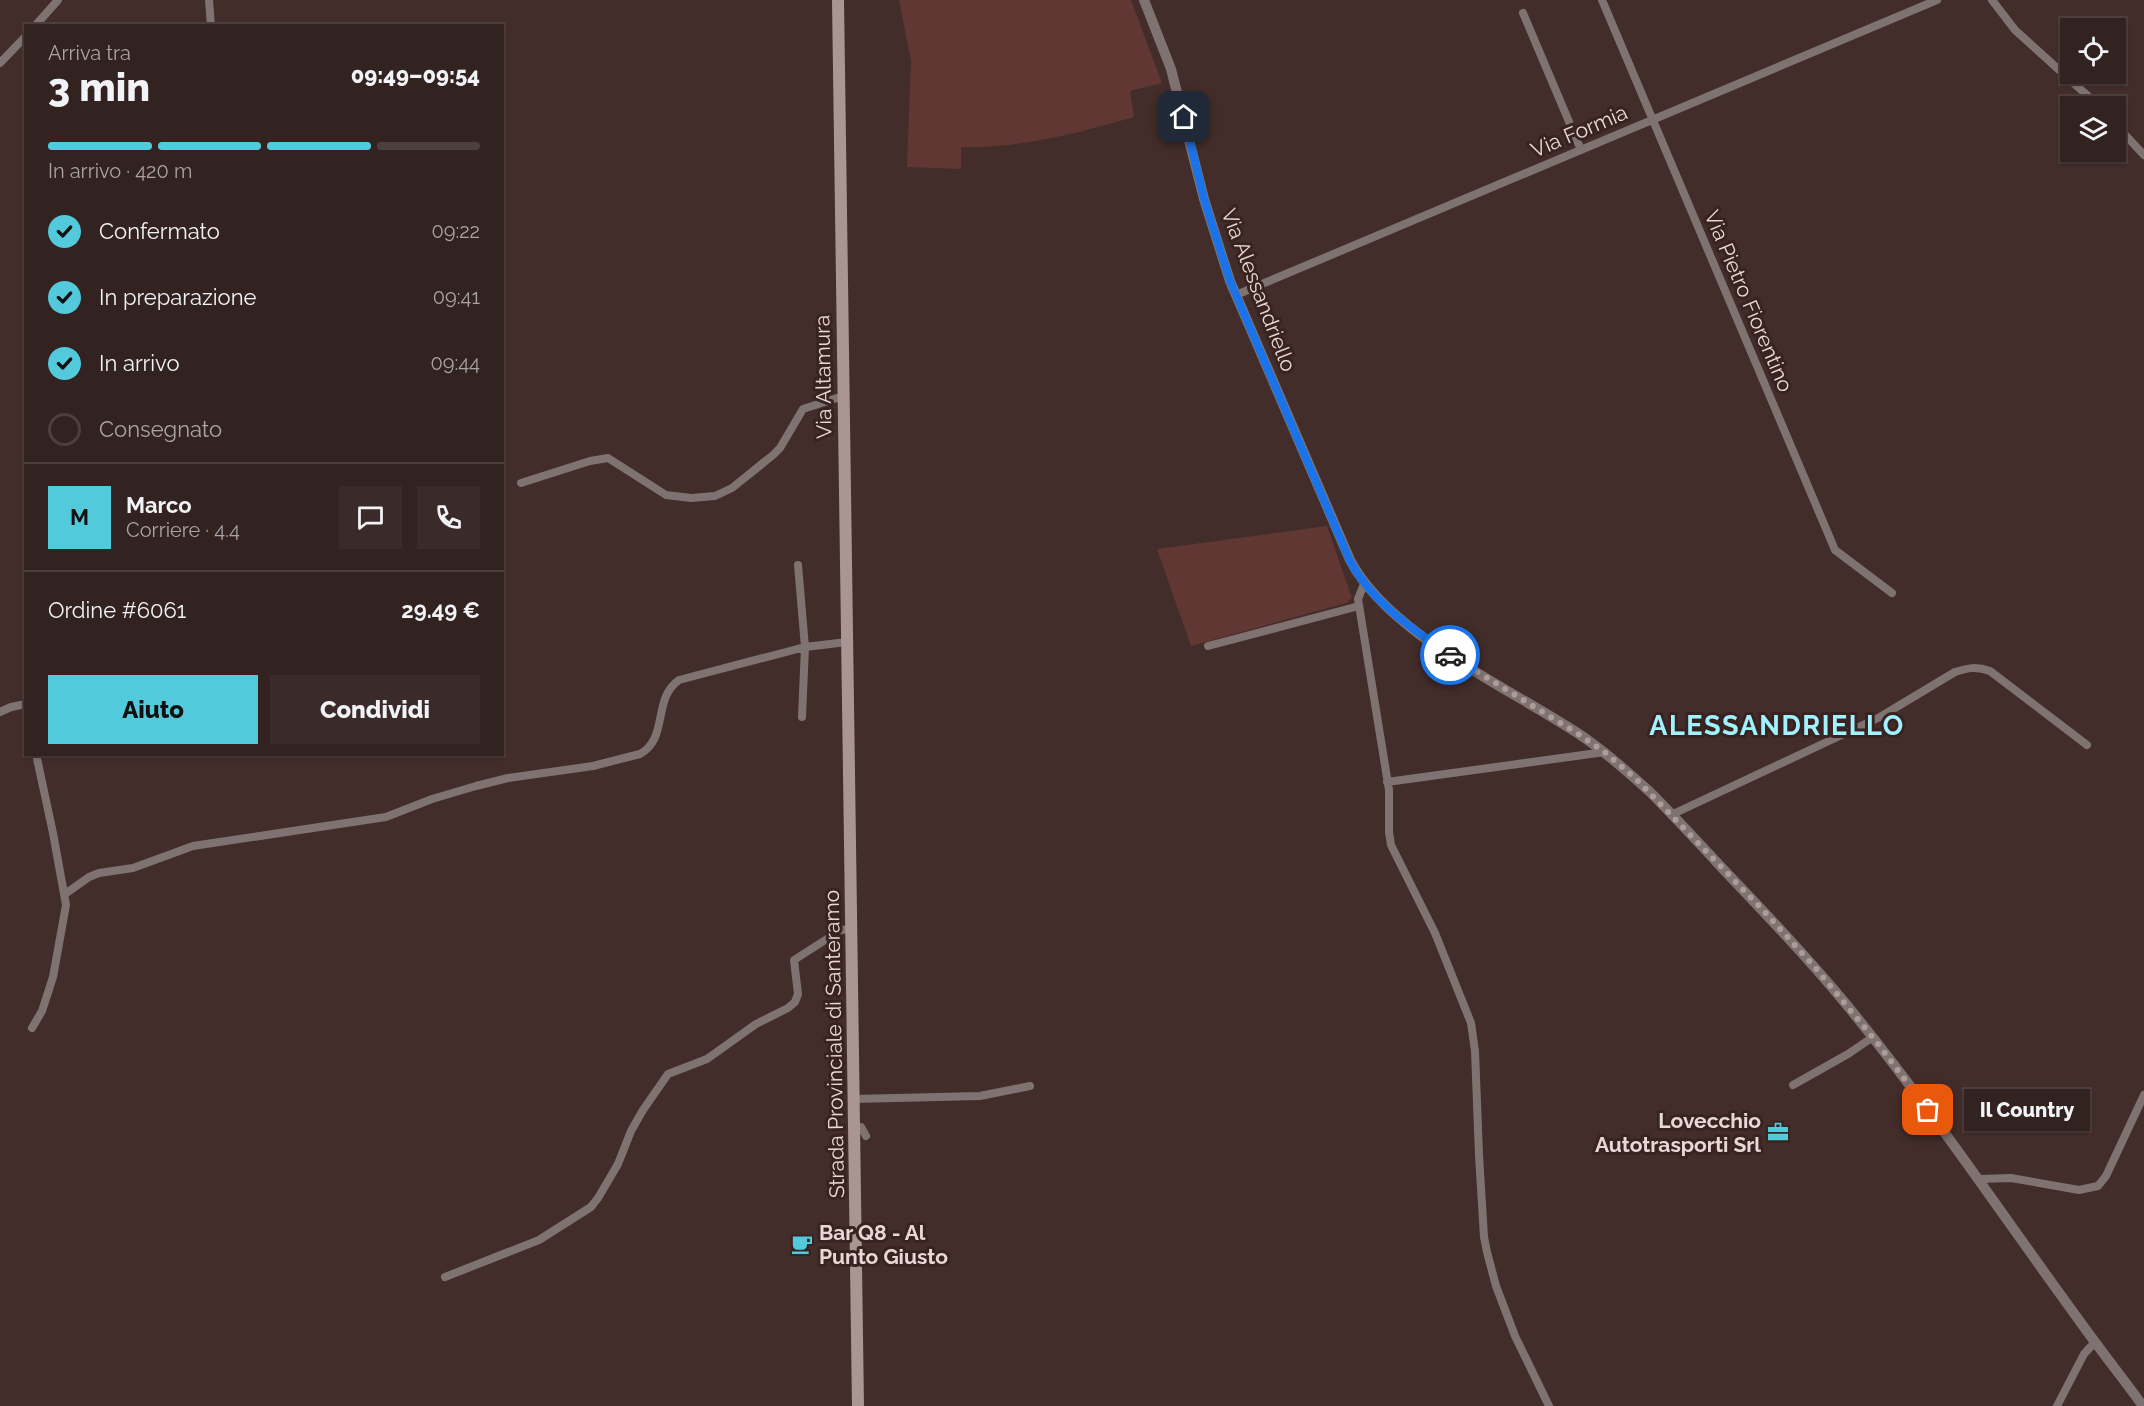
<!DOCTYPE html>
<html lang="it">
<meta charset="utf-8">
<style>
body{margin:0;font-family:Raleway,sans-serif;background:#3a2a29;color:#f1f3f6;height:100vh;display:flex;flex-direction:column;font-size:22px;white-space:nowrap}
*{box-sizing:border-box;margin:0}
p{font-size:20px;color:#a8a4a5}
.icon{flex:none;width:33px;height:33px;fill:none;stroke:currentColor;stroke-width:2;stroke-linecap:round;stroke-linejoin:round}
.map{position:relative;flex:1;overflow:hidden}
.details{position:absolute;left:24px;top:24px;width:480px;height:732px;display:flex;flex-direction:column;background:#322220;border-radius:0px;box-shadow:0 2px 4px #0004,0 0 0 2px #4d3f3e}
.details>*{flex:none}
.tools{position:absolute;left:2060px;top:18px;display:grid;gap:12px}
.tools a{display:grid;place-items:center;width:66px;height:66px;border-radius:0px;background:#322220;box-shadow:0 2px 4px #0004,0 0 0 2px #4d3f3e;font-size:30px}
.pin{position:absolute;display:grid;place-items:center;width:51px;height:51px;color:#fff;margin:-26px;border-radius:12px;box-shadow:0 3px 9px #0006}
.courier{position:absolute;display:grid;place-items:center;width:60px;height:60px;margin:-30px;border:4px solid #1a73e8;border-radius:50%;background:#fff;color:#222;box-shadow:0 2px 8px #0007}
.bubble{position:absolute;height:42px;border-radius:0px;background:#322220;box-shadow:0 2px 4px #0004,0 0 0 2px #4d3f3e;font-size:20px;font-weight:800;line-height:42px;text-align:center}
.summary em{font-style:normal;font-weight:800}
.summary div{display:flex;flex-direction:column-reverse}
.summary{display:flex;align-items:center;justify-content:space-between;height:102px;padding:0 24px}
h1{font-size:39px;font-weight:800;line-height:45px}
.bar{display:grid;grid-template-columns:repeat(4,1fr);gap:9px 6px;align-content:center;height:72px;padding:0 24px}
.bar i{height:8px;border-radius:4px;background:#4d3f3e}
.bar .active{background:#53cadc}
.bar p{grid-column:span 4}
.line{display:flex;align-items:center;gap:15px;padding:0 24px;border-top:2px solid #4d3f3e}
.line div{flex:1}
.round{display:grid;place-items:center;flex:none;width:63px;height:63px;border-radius:0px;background:#3a2a29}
ol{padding:0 24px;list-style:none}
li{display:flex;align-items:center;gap:18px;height:66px}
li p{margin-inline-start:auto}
li .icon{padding:6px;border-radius:50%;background:#53cadc;color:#111;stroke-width:4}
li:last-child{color:#a8a4a5}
li i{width:33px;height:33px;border:3px solid #4d3f3e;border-radius:50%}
.action{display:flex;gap:12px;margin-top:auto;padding:12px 24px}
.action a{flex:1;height:69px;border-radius:0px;background:#53cadc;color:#111;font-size:24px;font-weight:800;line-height:69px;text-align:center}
.action a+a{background:#3a2a29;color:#f1f3f6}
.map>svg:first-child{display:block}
</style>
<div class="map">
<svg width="2144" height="1406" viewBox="0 0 2144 1406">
<rect width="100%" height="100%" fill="#432d2a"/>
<path fill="#603733" d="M899,0H1131L1162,83L1130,91L1134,117C1075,134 1022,148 961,147V169L907,167L911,61Z
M1327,526L1352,598L1346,603L1191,646L1157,549Z"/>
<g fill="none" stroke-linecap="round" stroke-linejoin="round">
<path stroke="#7f7371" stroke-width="8" d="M209,0L211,26
M1602,0L1835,550L1892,593
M1992,0L2015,30L2099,106
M1523,13L1581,150
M35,26L58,0
M0,63L26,36
M2115,124L2144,155
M1236,295L1937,0
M521,483L590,461L608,458L666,495L691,498L715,496L732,488L773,455L780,448L803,409L843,396
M798,565L805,647L802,717
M1364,584L1358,599L1389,790V832L1391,845L1435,933L1471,1023L1475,1051L1479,1155L1484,1237L1487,1252L1496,1286L1515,1336L1549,1406
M1208,646L1359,606
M0,712L11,707L26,704
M1387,782L1605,752
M1671,815L1880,717L1955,672C1968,668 1976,666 1990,671L2087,745
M65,894L89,877L99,873L133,868L193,846L386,817L432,799L476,786L508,778L593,766L640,754C669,738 652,699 679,680L805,647L847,642
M32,1028L42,1011L53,977L66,905L53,833L36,754
M1793,1085L1848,1054L1873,1037
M854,1099L980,1096L1030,1086
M854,1127H861L866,1136
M1980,1179L2011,1178L2079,1190L2098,1186L2106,1176L2144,1095
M445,1277L539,1240L591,1207L598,1198L618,1164L631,1131L643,1110L668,1074L707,1059L756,1024L788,1008L795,1002L798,994L794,960L841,930L851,929
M2057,1406L2084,1354L2095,1342"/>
<path stroke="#7f7371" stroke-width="10" d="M1144,0L1171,69L1204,199L1230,281L1350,560C1390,636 1512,689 1582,736C1607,753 1628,772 1650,792C1675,817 1699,843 1723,869C1765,913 1807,957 1846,1004C1928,1104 2000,1212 2076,1316C2098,1347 2121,1376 2143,1406"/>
<path stroke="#a99693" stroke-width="12" d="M838,0L858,1406"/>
</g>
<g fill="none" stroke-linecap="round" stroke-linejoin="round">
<path stroke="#ae9c9a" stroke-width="6" stroke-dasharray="0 10.8" d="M1450,655L1580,735L1607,754L1635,778L1761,908L1813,965L1875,1040L1928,1110"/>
<path stroke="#1a73e8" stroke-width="8" d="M1184,117L1204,199L1230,281L1350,561C1372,602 1412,629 1450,655"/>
</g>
<defs>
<symbol id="office-bare" viewBox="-9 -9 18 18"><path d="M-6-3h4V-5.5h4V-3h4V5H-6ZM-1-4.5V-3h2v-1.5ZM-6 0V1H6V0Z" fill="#53cadc" stroke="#392321" stroke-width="2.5" paint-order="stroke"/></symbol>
<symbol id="cafe-bare" viewBox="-9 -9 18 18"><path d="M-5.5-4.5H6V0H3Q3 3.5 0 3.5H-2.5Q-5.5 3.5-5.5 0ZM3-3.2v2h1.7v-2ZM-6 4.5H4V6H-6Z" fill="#53cadc" stroke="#392321" stroke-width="2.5" paint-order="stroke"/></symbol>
</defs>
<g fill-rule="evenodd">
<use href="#office-bare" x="1763" y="1117" width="30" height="30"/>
<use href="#cafe-bare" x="787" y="1229" width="30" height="30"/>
</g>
<g text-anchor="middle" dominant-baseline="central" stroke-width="6" stroke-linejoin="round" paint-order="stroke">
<g font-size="21" fill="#e7d8d7" stroke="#392321">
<text transform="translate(1579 131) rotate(-23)">Via Formia</text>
<text transform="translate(1259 290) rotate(69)">Via Alessandriello</text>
<text transform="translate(1749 301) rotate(67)">Via Pietro Fiorentino</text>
<text transform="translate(823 377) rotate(-91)">Via Altamura</text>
<text transform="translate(834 1044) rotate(-91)">Strada Provinciale di Santeramo</text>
</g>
<g font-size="21" font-weight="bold" fill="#e7d8d7" stroke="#392321" text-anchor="end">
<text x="1761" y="1120">Lovecchio<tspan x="1761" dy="24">Autotrasporti Srl</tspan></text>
<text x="819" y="1232" text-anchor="start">Bar Q8 - Al<tspan x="819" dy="24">Punto Giusto</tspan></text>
</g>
<g font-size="27" font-weight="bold" letter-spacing="1.5" fill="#a1f1fe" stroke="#392321">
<text x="1777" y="725">ALESSANDRIELLO</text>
</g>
</g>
</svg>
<div class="tools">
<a><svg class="icon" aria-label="locate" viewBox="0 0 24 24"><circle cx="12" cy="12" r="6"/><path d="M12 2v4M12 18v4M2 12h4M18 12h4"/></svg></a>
<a><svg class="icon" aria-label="layers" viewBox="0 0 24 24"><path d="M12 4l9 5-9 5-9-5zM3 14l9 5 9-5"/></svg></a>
</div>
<div class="pin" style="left:1928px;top:1110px;background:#ea580c"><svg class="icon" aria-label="bag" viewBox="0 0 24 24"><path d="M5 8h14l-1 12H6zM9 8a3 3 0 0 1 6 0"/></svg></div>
<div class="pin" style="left:1184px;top:117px;background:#1f2937"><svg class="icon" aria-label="home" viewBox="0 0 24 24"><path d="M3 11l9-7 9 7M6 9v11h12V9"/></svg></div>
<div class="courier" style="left:1450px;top:655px"><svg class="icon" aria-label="car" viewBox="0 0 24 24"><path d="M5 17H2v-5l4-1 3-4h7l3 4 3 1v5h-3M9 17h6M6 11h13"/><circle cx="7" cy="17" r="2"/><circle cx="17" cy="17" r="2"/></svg></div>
<div class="bubble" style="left:1964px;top:1089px;width:126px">Il Country</div>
<section class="details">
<div class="summary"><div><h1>3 min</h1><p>Arriva tra</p></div><em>09:49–09:54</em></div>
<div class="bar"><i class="active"></i><i class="active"></i><i class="active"></i><i></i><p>In arrivo · 420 m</p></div>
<ol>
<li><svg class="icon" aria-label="check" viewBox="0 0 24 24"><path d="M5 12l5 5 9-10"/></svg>Confermato<p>09:22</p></li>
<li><svg class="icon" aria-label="check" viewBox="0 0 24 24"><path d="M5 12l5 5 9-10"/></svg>In preparazione<p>09:41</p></li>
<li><svg class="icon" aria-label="check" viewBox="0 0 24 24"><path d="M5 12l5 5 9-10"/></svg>In arrivo<p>09:44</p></li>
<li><i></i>Consegnato</li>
</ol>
<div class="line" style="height:108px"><b class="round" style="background:#53cadc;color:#111">M</b><div><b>Marco</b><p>Corriere · 4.4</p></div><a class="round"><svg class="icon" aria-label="chat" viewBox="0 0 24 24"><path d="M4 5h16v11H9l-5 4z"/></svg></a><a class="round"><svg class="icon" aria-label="phone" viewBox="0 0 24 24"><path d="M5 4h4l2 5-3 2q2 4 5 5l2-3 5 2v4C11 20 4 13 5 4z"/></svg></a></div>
<div class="line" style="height:78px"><div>Ordine #6061</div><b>29.49 €</b></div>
<div class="action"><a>Aiuto</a><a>Condividi</a></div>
</section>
</div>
